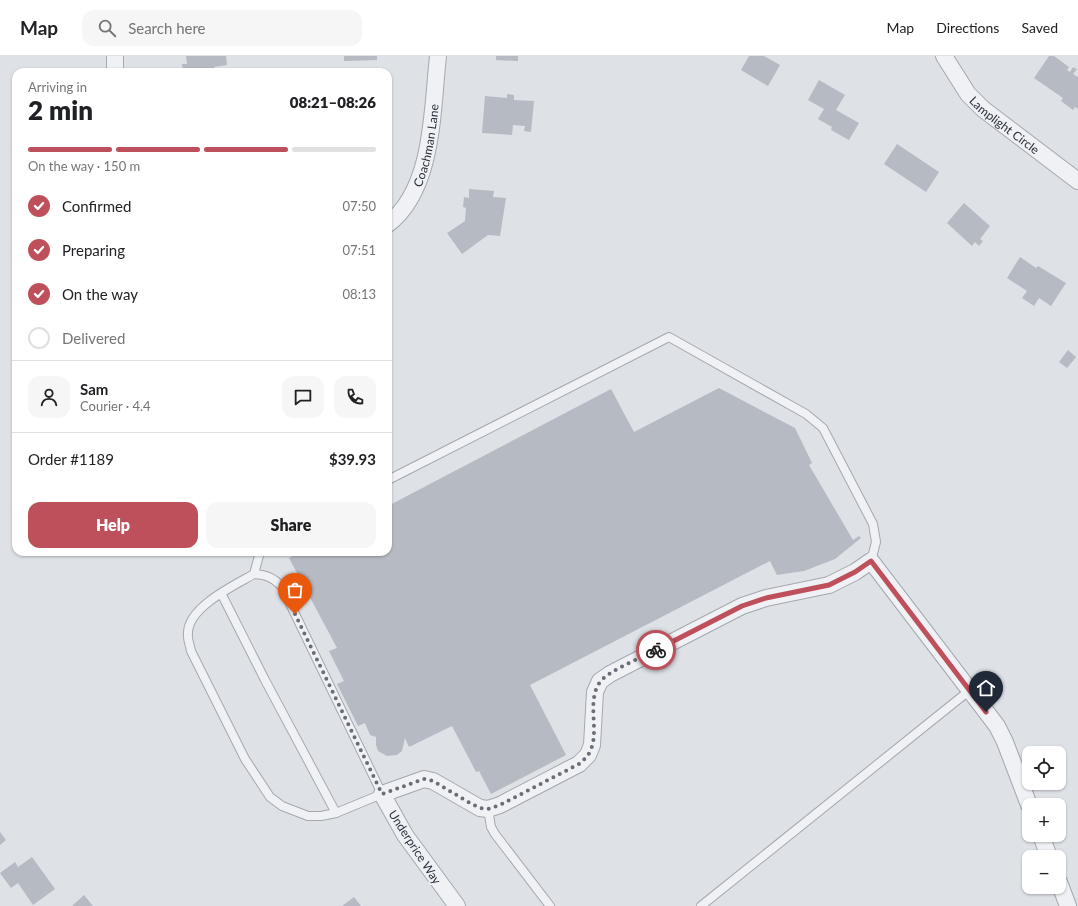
<!DOCTYPE html>
<meta charset="utf-8">
<style>
body{margin:0;font-family:Lato,sans-serif;background:#f6f6f6;color:#202124;height:100vh;display:flex;flex-direction:column;font-size:15px;white-space:nowrap}
*{box-sizing:border-box;margin:0}
p{font-size:13px;color:#757577}
.icon{flex:none;width:22px;height:22px;fill:none;stroke:currentColor;stroke-width:2;stroke-linecap:round;stroke-linejoin:round}
.map{position:relative;flex:1;overflow:hidden}
.panel{position:absolute;left:12px;top:12px;width:380px;height:488px;display:flex;flex-direction:column;background:#fff;border-radius:12px;box-shadow:0 1px 3px #0004}
.panel>*{flex:none}
.buttons{position:absolute;left:1022px;top:690px;display:grid;gap:8px}
.buttons a{display:grid;place-items:center;width:44px;height:44px;border-radius:8px;background:#fff;box-shadow:0 1px 3px #0004;font-size:20px}
.pin{position:absolute;display:grid;place-items:center;width:34px;height:34px;color:#fff;margin:-41px -17px;border-radius:50% 50% 50% 0;rotate:-45deg;box-shadow:0 0 4px #0007}
.pin .icon{rotate:45deg}
.courier{position:absolute;display:grid;place-items:center;width:40px;height:40px;margin:-20px;border:3px solid #be505b;border-radius:50%;background:#fff;color:#222;box-shadow:0 1px 5px #0007}
.head em{font-style:normal;font-weight:800}
.head div{display:flex;flex-direction:column-reverse}
.head{display:flex;align-items:center;justify-content:space-between;height:68px;padding:0 16px}
h1{font-size:26px;font-weight:800;line-height:30px}
.bar{display:grid;grid-template-columns:repeat(4,1fr);gap:6px 4px;align-content:center;height:48px;padding:0 16px}
.bar i{height:5px;border-radius:3px;background:#e0e0e0}
.bar .on{background:#be505b}
.bar p{grid-column:span 4}
.line{display:flex;align-items:center;gap:10px;padding:0 16px;border-top:1px solid #e0e0e0}
.line div{flex:1}
.round{display:grid;place-items:center;flex:none;width:42px;height:42px;border-radius:12px;background:#f6f6f6}
ol{padding:0 16px;list-style:none}
li{display:flex;align-items:center;gap:12px;height:44px}
li p{margin-inline-start:auto}
li .icon{padding:4px;border-radius:50%;background:#be505b;color:#fff;stroke-width:4}
li:last-child{color:#757577}
li i{width:22px;height:22px;border:2px solid #e0e0e0;border-radius:50%}
.cta{display:flex;gap:8px;margin-top:auto;padding:8px 16px}
.cta a{flex:1;height:46px;border-radius:12px;background:#be505b;color:#fff;font-size:16px;font-weight:800;line-height:46px;text-align:center}
.cta a+a{background:#f6f6f6;color:#202124}
header{display:flex;align-items:center;gap:24px;box-sizing:border-box;height:56px;padding:0 20px;background:#fff;border-bottom:1px solid #e0e0e0}
header strong{font-size:19px}
nav{display:flex;gap:22px;margin-inline-start:auto;font-size:14px}
.search{width:280px;height:36px;background:#f6f6f6;display:flex;align-items:center;gap:10px;box-sizing:border-box;padding:0 14px;border-radius:12px;color:#757577;font-size:15px}
.map>svg:first-child{display:block}
</style>
<header>
<strong>Map</strong>
<div class="search"><svg class="icon" aria-label="search" viewBox="0 0 24 24"><circle cx="10" cy="10" r="6"/><path d="M15 15l6 6"/></svg>Search here</div>
<nav><a>Map</a><a>Directions</a><a>Saved</a></nav>
</header>
<div class="map">
<svg width="1078" height="850" viewBox="0 0 1078 850">
<rect width="100%" height="100%" fill="#dee1e6"/>
<path fill="#b6bac2" d="M186,0H226L227,9L214,11L215,16H183L182,8H187Z
M344,0H377V4L344,5Z
M496,0H518V5L496,4Z
M749,0H764L780,9L768,30L741,14Z
M1049,0H1054L1069,11L1067,14L1070,16L1073,11L1077,13L1073,18L1078,21V53L1075,51L1073,54L1061,45L1063,42L1034,22Z
M819,24L845,39L836,54L859,67L849,84L831,74L832,71L818,63L824,53L808,44Z
M507,38L514,39V44L534,45L531,76L524,75L525,70L513,69L512,79L482,77L485,40L507,42Z
M897,88L939,116L926,136L884,108Z
M469,133L494,135L493,141L506,142L500,180L488,179L462,198L447,177L465,165L466,152L463,151L464,141L469,142Z
M964,147L990,170L980,183L983,185L979,190L975,186L972,190L947,167Z
M1020,201L1036,212L1038,210L1066,227L1051,250L1039,242L1034,250L1022,242L1027,235L1007,222Z
M1068,294L1076,301L1067,312L1059,306Z
M719,332L795,372L812,407L809,409L853,484L859,480L861,482L835,503L804,515L777,519L770,505L530,629L566,699L491,738L479,715L476,716L452,670L409,691L405,682L402,695L397,699L387,700L378,695L376,689V681L370,679L365,667L358,670L337,628L344,625L329,595L337,592L289,502L294,499L292,496H388V450L611,333L634,376Z
M0,776L6,784L0,789Z
M32,801L55,833L33,849L18,827L11,832L0,817L15,806L18,811Z
M84,839L93,850H72Z
M354,841L361,850H342Z"/>
<g fill="none" stroke-linecap="round" stroke-linejoin="round">
<defs>
<path id="lane" d="M388,424L669,281L806,358L823,372L873,468L876,486L871,505
M254,518C266,519 273,521 282,531L382,738L336,757L321,760H308L282,750L270,741L245,703L191,595C190,589 187,583 188,577C188,551 235,529 254,518Z
M254,518L260,496
M221,537L265,624L336,757
M488,753L491,771L495,778L550,850
M701,850L970,634"/>
<g id="street">
<path d="M115,0V16"/>
<path id="s1" d="M944,0L968,38L983,53L1078,125"/>
<path id="s2" d="M388,168C434,133 432,53 438,0"/>
<path d="M1041,779L1049,801"/>
<path d="M1059,826L1068,850"/>
<path d="M457,850L405,779L382,738L424,723L433,725L480,752L488,753L500,749L579,708L588,699L592,689L595,636L600,625L610,618L742,550L766,542L829,529L855,516L871,505L997,670L1005,686L1029,749"/>
</g>
</defs>
<use href="#lane" stroke="#a4a8af" stroke-width="10"/>
<use href="#street" stroke="#a4a8af" stroke-width="18"/>
<use href="#lane" stroke="#f0f1f5" stroke-width="8"/>
<use href="#street" stroke="#f0f1f5" stroke-width="16"/>
</g>
<g fill="none" stroke-linecap="round" stroke-linejoin="round">
<path stroke="#686d77" stroke-width="4" stroke-dasharray="0 7.2" d="M295,558L382,738L424,723L433,725L470,747L480,752L488,753L500,749L579,708C582,705 586,702 588,699C602,678 585,647 600,626C608,615 643,601 656,594"/>
<path stroke="#be505b" stroke-width="5" d="M656,594L742,550L766,542L829,529L855,516L871,505L986,656"/>
</g>
<g text-anchor="middle" dominant-baseline="central" stroke-width="3.5" stroke-linejoin="round" paint-order="stroke">
<g font-size="12" fill="#292f3b" stroke="#edf0f4">
<text stroke="none"><textPath href="#s1" startOffset="93">Lamplight Circle</textPath></text>
<text stroke="none"><textPath href="#s2" startOffset="90">Coachman Lane</textPath></text>
<text transform="translate(415 791) rotate(57)">Underprice Way</text>
</g>
</g>
</svg>
<div class="buttons">
<a><svg class="icon" aria-label="locate" viewBox="0 0 24 24"><circle cx="12" cy="12" r="6"/><path d="M12 2v4M12 18v4M2 12h4M18 12h4"/></svg></a>
<a>+</a>
<a>−</a>
</div>
<div class="pin" style="left:295px;top:558px;background:#ea580c"><svg class="icon" aria-label="bag" viewBox="0 0 24 24"><path d="M5 8h14l-1 12H6zM9 8a3 3 0 0 1 6 0"/></svg></div>
<div class="pin" style="left:986px;top:656px;background:#1f2937"><svg class="icon" aria-label="home" viewBox="0 0 24 24"><path d="M3 11l9-7 9 7M6 9v11h12V9"/></svg></div>
<div class="courier" style="left:656px;top:594px"><svg class="icon" aria-label="bike" viewBox="0 0 24 24"><circle cx="6" cy="16" r="4"/><circle cx="18" cy="16" r="4"/><path d="M6 16l4-8h5l3 8M10 8l3 8H6M13 5h3"/></svg></div>
<section class="panel">
<div class="head"><div><h1>2 min</h1><p>Arriving in</p></div><em>08:21–08:26</em></div>
<div class="bar"><i class="on"></i><i class="on"></i><i class="on"></i><i></i><p>On the way · 150 m</p></div>
<ol>
<li><svg class="icon" aria-label="check" viewBox="0 0 24 24"><path d="M5 12l5 5 9-10"/></svg>Confirmed<p>07:50</p></li>
<li><svg class="icon" aria-label="check" viewBox="0 0 24 24"><path d="M5 12l5 5 9-10"/></svg>Preparing<p>07:51</p></li>
<li><svg class="icon" aria-label="check" viewBox="0 0 24 24"><path d="M5 12l5 5 9-10"/></svg>On the way<p>08:13</p></li>
<li><i></i>Delivered</li>
</ol>
<div class="line" style="height:72px"><a class="round"><svg class="icon" aria-label="person" viewBox="0 0 24 24"><circle cx="12" cy="8" r="4"/><path d="M4 21q1-7 8-7t8 7"/></svg></a><div><b>Sam</b><p>Courier · 4.4</p></div><a class="round"><svg class="icon" aria-label="chat" viewBox="0 0 24 24"><path d="M4 5h16v11H9l-5 4z"/></svg></a><a class="round"><svg class="icon" aria-label="phone" viewBox="0 0 24 24"><path d="M5 4h4l2 5-3 2q2 4 5 5l2-3 5 2v4C11 20 4 13 5 4z"/></svg></a></div>
<div class="line" style="height:52px"><div>Order #1189</div><b>$39.93</b></div>
<div class="cta"><a>Help</a><a>Share</a></div>
</section>
</div>
